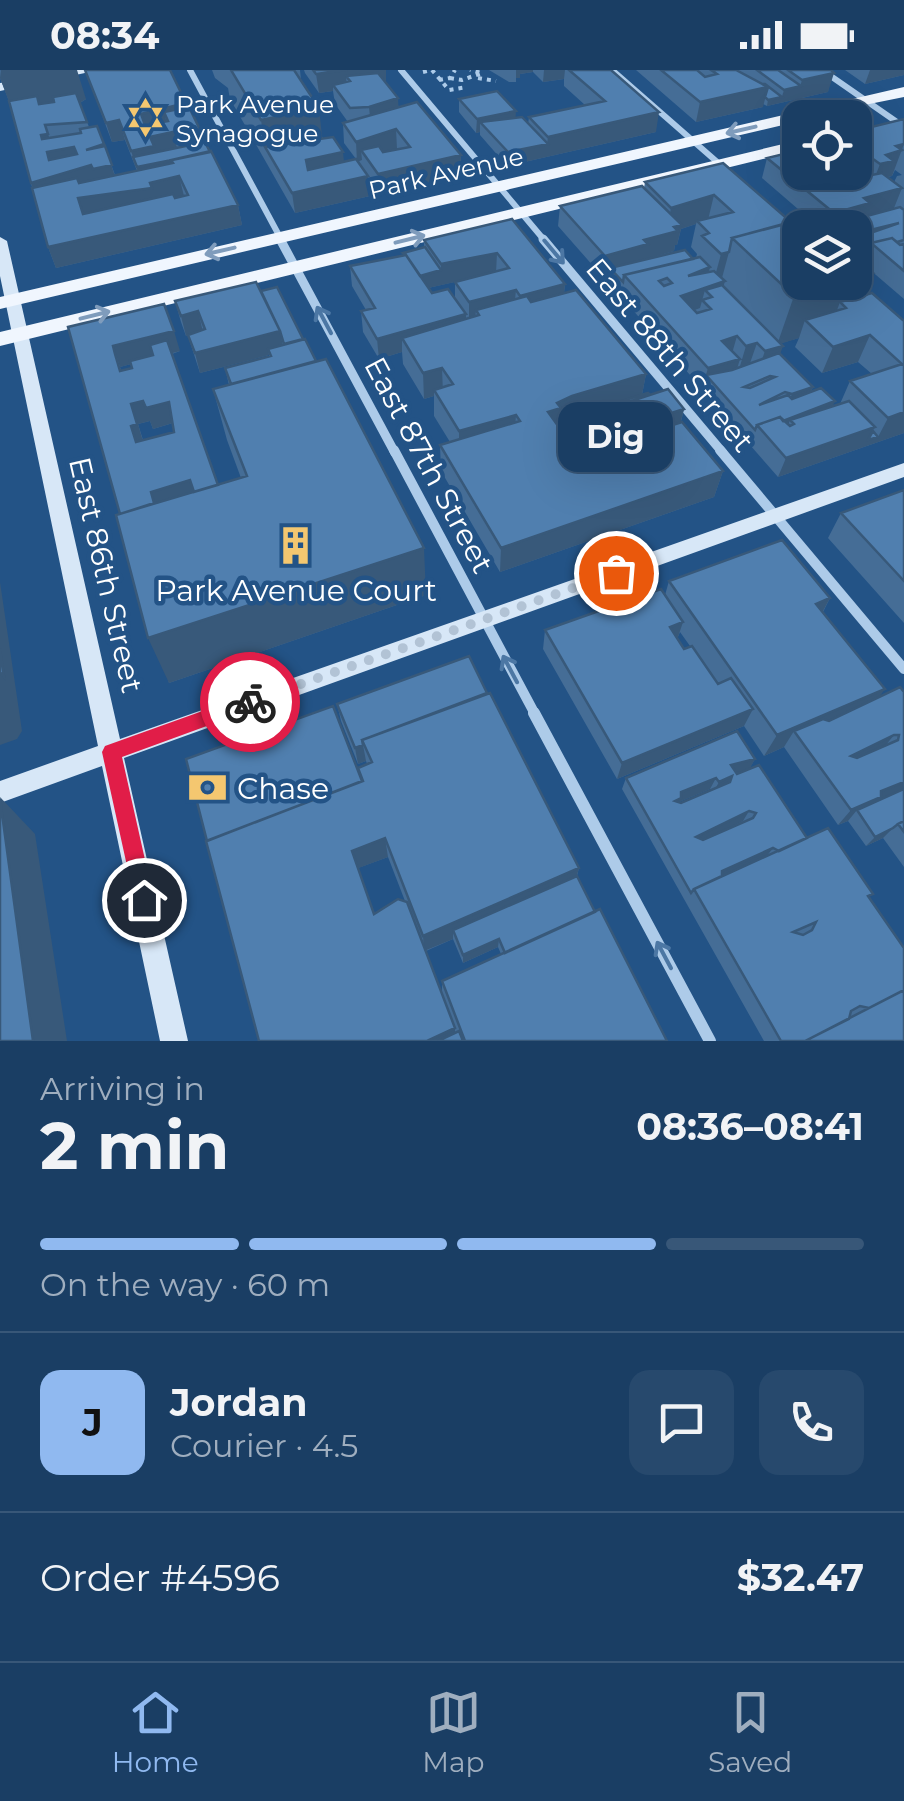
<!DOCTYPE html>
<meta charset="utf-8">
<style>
body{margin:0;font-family:Montserrat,sans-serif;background:#27496d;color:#f1f3f6;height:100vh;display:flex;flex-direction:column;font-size:38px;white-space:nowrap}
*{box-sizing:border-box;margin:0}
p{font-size:32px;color:#9faebf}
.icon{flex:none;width:55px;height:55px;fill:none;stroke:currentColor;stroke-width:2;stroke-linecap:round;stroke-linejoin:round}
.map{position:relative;height:971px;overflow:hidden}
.panel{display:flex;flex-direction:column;background:#1a3e64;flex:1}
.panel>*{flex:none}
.controls{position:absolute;left:782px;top:30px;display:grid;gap:20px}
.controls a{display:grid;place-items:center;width:90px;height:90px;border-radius:20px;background:#1a3e64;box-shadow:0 10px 40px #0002,0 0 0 2px #385778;font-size:50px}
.pin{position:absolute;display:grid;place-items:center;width:85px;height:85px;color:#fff;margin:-42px;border:5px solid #fff;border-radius:50%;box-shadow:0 2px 10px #0007}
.courier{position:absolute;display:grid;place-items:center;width:100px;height:100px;margin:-50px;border:8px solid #e11d48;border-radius:50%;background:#fff;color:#222;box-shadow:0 2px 12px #0007}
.bubble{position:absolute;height:70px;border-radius:20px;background:#1a3e64;box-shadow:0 10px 40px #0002,0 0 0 2px #385778;font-size:32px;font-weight:700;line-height:70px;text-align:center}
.summary em{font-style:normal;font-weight:700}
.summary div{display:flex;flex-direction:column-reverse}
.summary{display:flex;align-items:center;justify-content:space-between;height:170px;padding:0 40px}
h1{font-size:65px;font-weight:700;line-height:75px}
.bar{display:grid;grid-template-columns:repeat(4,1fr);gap:15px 10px;align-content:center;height:120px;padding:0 40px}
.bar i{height:12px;border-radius:8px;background:#385778}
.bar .active{background:#90b9f0}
.bar p{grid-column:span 4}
.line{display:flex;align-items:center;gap:25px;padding:0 40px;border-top:2px solid #385778}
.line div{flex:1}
.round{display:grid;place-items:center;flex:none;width:105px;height:105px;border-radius:20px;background:#27496d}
.status{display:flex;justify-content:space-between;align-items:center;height:70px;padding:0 50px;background:#1a3e64;direction:ltr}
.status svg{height:28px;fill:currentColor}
.dock{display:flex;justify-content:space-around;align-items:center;height:140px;border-top:2px solid #385778;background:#1a3e64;font-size:28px;color:#9faebf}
.dock a{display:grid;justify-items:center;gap:5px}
.dock .active{color:#90b9f0}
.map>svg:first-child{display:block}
</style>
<div class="status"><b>08:34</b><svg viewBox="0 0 49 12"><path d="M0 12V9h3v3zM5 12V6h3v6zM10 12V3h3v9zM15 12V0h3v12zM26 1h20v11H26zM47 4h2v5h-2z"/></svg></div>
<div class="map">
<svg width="904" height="971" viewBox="0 0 904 971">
<rect width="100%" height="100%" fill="#235386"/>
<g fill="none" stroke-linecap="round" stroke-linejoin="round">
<path stroke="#adcbe9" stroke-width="4" stroke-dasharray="4 5" stroke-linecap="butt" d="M423,2L432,0L449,20L467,17
M450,8L462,10L482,3L470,0
M478,8L496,11
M439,10L450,8L455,0"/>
<path stroke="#adcbe9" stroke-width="6" d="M190,0L282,171
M401,0L545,171
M612,0L724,98
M822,0L904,57"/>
<path stroke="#adcbe9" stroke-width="9" d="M280,169L395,383
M543,169L723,383"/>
<path stroke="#adcbe9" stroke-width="10" d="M394,380L536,646
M720,380L904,599"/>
<path stroke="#adcbe9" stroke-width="12" d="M534,643L710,971"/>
<path fill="#d7e7f7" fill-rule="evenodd" d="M74,0H99L0,21V13Z
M0,167L7,171L120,669L904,393V407L124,688L188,971H160L102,696L0,733V711L98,676L0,206Z"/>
<path fill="#f0f6fe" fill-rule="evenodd" d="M904,17V27L800,48V51L0,239V227Z
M800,70V80L0,276V262Z"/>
</g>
<path fill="#456d96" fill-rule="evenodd" d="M0,0L86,29L80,33L89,57L97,56L115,105L137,101L125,70L112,72L85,0L186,33L203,66L205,72L238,135L242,155L56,198L48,177L9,31L0,8Z
M212,0H300L301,10L323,69L344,92L356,89L344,73L343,53L348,52L335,34L333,21L319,23L305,3L304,0H386V13L399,37L461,85L460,105L380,124L368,108L370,126L295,143L230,29L228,18L215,8Z
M489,0H611L656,62L507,96L480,65V62L476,63L459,42V29L528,54L529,47L585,35L564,16V9L543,12L533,2L520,4V8H516V12H509Z
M636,0H831L828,22L767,36L763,34V37L696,52Z
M845,0H904V5L865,14Z
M904,49V229L855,187V158H820L762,108L767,88L855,102V61ZM895,100L902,105L897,106L894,112L888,107L892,106Z
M723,93L864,225L904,251V363L778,407L750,375V373L608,212L610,204L602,206L558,156L560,136L644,118L645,112ZM696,154L691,177L697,184L696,188L646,190L674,181L675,175H677L681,159ZM799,268L795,277L822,303L858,292L872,304L850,311L840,334L833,336L811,322L813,317L780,284L781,273Z
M512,149L565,214L564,223L646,304L642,325H650L684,339L681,352L723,401L714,427L500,502L441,401L440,375L450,372L434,346V326L424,329L403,294L402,282L379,289L363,262L361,241L366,240L352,216L350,196L403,186V183L424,177V170ZM463,210L455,212V228L432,223L428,218ZM608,361L606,372L609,375L579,385L576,381L596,375L598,364Z
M256,212L426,525L169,613L68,257L180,281L172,284L218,415L241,408L227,370L213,319L229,315L225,298L269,287V285L200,303L188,266H186L181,252L175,231ZM131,294L132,298L121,300L120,297ZM150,351L153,359L173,353L174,362L143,370L138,354Z
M904,420V553L828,468L841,443Z
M669,511L830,528L823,542L880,626L904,622V797L883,768L866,776L848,751L838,755L784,677L764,686L744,656L617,709L543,579L545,560L665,525ZM680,562L690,576L684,579L677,569Z
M487,623L579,798L577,806L595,842L667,971H259L358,702L367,694L366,691L358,694L341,651L337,634ZM388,787L405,831L374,844L358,798ZM453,869L463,893L498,877L501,884L442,911V924L426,881Z
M755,689L749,699L807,768L869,827L904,971H764L622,719L626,708ZM710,719L711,720L681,733L679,732Z"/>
<path fill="#38597a" d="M1,0H77L86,29L78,34L16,50L0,8Z
M347,0H386V14L350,11L346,6L347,19L333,15V21L319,23L316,4Z
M516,0H533V2L520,4V8H516Z
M544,0H565L564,9L543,12Z
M870,0H904V5L865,14Z
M834,3L828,22L780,33L784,20L800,17L802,10Z
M768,17L763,37L696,52L700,32Z
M782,27L780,33L767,36L768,30Z
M398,28L399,47L371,57L369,37Z
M186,33L191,52L164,42L168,58L146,64L141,44Z
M319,38L324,85L265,77L261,50Z
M516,41L515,55L480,52V62L476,63L477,49Z
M659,42L656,62L507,96L508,82L547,74L548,67Z
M119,50L125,70L112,72L106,53Z
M396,59L397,79L367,88L361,80L362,90L357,92L356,72Z
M173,62L178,82L172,90L175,104L141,110L131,81L150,67Z
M48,64L54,81L74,77L86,80L104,74L118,115L99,119L93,99L98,115L38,133L31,113L41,65Z
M203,66L207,83L182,88L178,71Z
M904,74L892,106L887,107L870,120L880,94L886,85L896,76Z
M343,82L345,102L308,110L306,90Z
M461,85L460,105L380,124L378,104Z
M863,89L856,109L813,120L819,102H855V91Z
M179,106L184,126L85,148L78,128Z
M368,106L370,126L295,143L292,123Z
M902,118L894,138L837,154L836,158H828L834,143L864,128Z
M714,125L708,150L697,151L696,154L681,159L677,175H675L674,181L646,189L645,194L610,198V204L602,206L605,186L644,170L666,164L671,138Z
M238,135L242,155L56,198L48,177Z
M729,182L722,208L714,210L721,184Z
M497,183L496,203L419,220V206L441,200V194Z
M710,197L705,218L725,211L719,232L705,220L700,238L676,247L688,206Z
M873,203L853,252L846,238L840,232L830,259L805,250L799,268L777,275L794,226L840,212H855V208Z
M565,214L563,234L519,246L520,226Z
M516,220L514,240L479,245L476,240L475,251L469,253V232Z
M198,241L203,262L186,266L181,246Z
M466,244V265L402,268V282L379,289L377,269Z
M174,261L180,281L120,297L128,321L113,276Z
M280,261L284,281L268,279L269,285L200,303L195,283Z
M870,265L858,292L822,303L833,277Z
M737,266L731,287L722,271Z
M757,273L750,293L740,296L746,276Z
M783,276L776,296L758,301L765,281Z
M740,289L734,309L706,305L702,319L708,298Z
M442,298L443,324L434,320V326L424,329L423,303Z
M646,304L641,330L560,350L558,364L548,342L557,333L572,326Z
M813,317L807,331L786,338L792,324Z
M143,331L169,332L176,352L153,359L150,351L138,354L144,375V392L131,356V334Z
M835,331L829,345L794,354L790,350L786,361L761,359Z
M684,339L675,374L621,391L628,357Z
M904,342V363L778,407L786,388L875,357L868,370L878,367L888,348Z
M516,345L514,371L459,387V361Z
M611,347L608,361L598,364L596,375L572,383L574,369L593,353Z
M723,401L714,427L500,502L501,478Z
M190,410L197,430L129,466L151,422Z
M424,478L426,525L169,613L148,568Z
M0,512L22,661L17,669L0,675Z
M830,528L817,552L816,534Z
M683,552L677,570L670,557Z
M885,619L869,641L794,661L784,677L764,686L777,665Z
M753,639L744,656L617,709L622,693Z
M894,665L881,681L838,702L851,686Z
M363,675L366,691L358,694L355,678Z
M755,689L749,700L725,706L731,695Z
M732,706L726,717L713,723L719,712Z
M716,708L710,719L679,732L670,741L681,722Z
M904,712V722L857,740L848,751L838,755L851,740L881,721Z
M0,727L35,764L67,971H33Z
M749,741L743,751L691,777L696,767Z
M893,758L883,768L866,776L875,767Z
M385,768L388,787L356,799L352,781Z
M773,778L766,787L716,810L722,801Z
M579,798L574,815L453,860V869L424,881L423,866Z
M499,869L498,877L463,893V885Z
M455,958V969L452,971H427Z"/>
<path fill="#507faf" stroke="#38597a" stroke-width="2.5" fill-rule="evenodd" d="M85,0H170L186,33L141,44L145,55L168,51L164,42L189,37L203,66L178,71L173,62L150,67L154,76L131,81L119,50L106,53Z
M231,0H294L319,38L261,50Z
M313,0H347L316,4Z
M569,0H611L659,42L548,67L529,47L605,31Z
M661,0H697L705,7L717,4L711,0H736L768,17L700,32Z
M757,0H778L801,16L784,20Z
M788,0H831L834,3L802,10Z
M378,3L398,28L369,37L350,38L333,15L350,11L346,6Z
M762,14H765L782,27L768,30L765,27L768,17Z
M497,21L516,41L477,49L459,29Z
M76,23L87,52L45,55L48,64L41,65L42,69L81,63L80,59L97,56L104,74L86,80L105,76L112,95L93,99L91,95L31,113L9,31L37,26L39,34L54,32L53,27ZM74,77L77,84L49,90L47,82Z
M417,32L461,85L378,104L361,80L379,76L383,82L410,77L396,59L356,72L343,53Z
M522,47L548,74L508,82L480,52Z
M904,49V74L896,76L902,80L886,85L894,91L880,94L855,76V61Z
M333,67L343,82L306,90L308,100L356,89L368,106L292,123L265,77Z
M205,72L210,82L172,90L137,97L133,87Z
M800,80V102H823L835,112L882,103L902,118L864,128L870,133L834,143L767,88Z
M211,81L238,135L48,177L32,118L77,108L79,113L173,93L171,90ZM179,106L188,125L175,128L173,124L83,144L78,128L152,118L150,113Z
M855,83L863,89L855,91Z
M723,93L791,152L732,168L729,182L721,184L702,166L709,163L697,151L733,142L714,125L671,138L645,112Z
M642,116L682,155L674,157L678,161L644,170L648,174L605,186L560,136Z
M900,137L904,140V170L897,172L892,168L871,173L868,180L855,169V158H842L837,154ZM899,153L873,162L870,160Z
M808,148L819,158H800V212H840L794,226L732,168Z
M512,149L565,214L520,226L516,220L469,232L455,212L509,198L497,183L441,194L424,170Z
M892,168L900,175L904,174V201L871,173Z
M425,177L441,200L420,206L406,185L403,183Z
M685,180L693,189L624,205L623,212L610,198Z
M406,185L432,223L448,219L466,244L377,269L361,241L375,238L350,196Z
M700,187L710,197L688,206L714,201L725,211L681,226L697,243L711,239L702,230L712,227L705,220L722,215L783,276L765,281L757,273L746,276L737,266L722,271L740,289L708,298L624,205ZM667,208L672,213L664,216L659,211Z
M855,188L873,203L855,208Z
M256,212L280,261L195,283L188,265L205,259L198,241L181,246L175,231Z
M277,217L303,269L284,274L280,261L261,221Z
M576,220L646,304L572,326L557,333L561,338L548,342L579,385L682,352L723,401L501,478L440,375L520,351L516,345L459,361L434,320L453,314L442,298L423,303L402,268L479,245L476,240L527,226L531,232Z
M872,223L904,251V342L888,348L850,311L902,294L870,265L833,277L805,250L846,238L840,232Z
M164,234L174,261L113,276L115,284L120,301L132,298L130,291L153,285L150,275L167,270L218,415L194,422L190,410L151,422L154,433L120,444L68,257ZM143,331L146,338L169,332L174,362L136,372L131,356L137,354L131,334Z
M305,269L316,291L231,314L225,298L271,286L268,279Z
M779,283L813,317L792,324L785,322L759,335L788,325L792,329L821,318L835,331L783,351L780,347L757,355L755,360L706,305L732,300ZM770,306L775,307L750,318L744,317Z
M326,289L424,478L148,568L116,445L247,406L213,319Z
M668,319L684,339L628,357L613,337Z
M648,323L650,325L613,337L611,347L593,353L598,361L574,369L560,350Z
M849,331L875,357L786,388L757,355L780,347L790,356L794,354L790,350Z
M873,361L878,367L868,370Z
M904,420V511L841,443Z
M782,470L830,528L816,534L885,619L777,665L669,511Z
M661,519L683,552L670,557L684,579L692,576L718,614L731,608L753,639L622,693L545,560Z
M0,579L4,607L0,602Z
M469,586L487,623L362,670L363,675L355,678L337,634Z
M900,617L904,622V712L881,721V727L851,740L794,661L823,649L829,651ZM894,665H899L898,670L857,688L851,686Z
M490,623L579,798L423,866L385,768L352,781L374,844L398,829L407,832L455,958L427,971H259L206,771L363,711L358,698L372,692L362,670Z
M333,636L362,711L207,771L186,689Z
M737,661L755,689L731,695L737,704L759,695L807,768L779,781L773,778L722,801V806L694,819L691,823L626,708ZM732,706L730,712L681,733L675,731L681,728V722L716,708L719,712ZM749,741L756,743L753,748L703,770L696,767Z
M904,719V751L898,754L893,758L875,767L857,740Z
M0,729L33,971H0Z
M904,751V762L898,754Z
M828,758L873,824L868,826L904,878V920L869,938L860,936L851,941L849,949L805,971H781L694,819ZM816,852L812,860L803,865L793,862Z
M577,806L595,842L505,883L499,869L463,885L453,860Z
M600,839L667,971H465L442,911Z
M904,920V971H805Z
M459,961L463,971H438Z"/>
<defs><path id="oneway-shaft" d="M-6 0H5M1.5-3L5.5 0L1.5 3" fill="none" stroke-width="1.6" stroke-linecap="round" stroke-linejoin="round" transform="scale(2.5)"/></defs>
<g stroke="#7f9cbc">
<use href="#oneway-shaft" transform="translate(741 60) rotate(167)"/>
<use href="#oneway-shaft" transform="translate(410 169) rotate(-14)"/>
<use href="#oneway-shaft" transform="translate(220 181) rotate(167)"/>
<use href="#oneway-shaft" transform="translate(95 245) rotate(-14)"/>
</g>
<g stroke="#4c77a4">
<use href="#oneway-shaft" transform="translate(554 182) rotate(50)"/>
<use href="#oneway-shaft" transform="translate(324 250) rotate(-118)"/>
<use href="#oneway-shaft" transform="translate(510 599) rotate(-118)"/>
<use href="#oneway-shaft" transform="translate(664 885) rotate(-118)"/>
</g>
<path fill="#e11d48" d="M250,624L259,632L256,638L122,687L154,830L151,837L144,840L136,837L102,682L105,676Z"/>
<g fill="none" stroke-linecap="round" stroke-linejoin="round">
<path stroke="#b2c3d5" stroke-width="10" stroke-dasharray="0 18" d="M250,632L616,503"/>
</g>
<defs>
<symbol id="synagogue-bare" viewBox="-9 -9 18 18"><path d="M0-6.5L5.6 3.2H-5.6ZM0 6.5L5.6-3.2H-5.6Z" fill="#f4c770" stroke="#235386" stroke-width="2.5" paint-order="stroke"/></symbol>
<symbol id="building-bare" viewBox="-9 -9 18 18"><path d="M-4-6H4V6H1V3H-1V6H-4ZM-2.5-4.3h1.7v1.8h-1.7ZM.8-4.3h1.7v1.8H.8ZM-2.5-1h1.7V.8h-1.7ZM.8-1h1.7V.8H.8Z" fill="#f4c770" stroke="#235386" stroke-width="2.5" paint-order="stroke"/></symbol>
<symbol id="bank-bare" viewBox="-9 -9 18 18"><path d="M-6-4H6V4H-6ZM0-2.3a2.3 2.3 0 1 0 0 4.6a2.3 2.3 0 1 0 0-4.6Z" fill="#f4c770" stroke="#235386" stroke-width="2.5" paint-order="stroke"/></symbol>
</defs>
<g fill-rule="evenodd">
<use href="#synagogue-bare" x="118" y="20" width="55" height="55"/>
<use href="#building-bare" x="268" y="448" width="55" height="55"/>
<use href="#bank-bare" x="180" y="690" width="55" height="55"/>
</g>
<g text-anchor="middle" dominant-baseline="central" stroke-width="9" stroke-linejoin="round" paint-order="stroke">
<g font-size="25" fill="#fff" stroke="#235386" text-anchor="start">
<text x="176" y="34">Park Avenue<tspan x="176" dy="29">Synagogue</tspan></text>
</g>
<g font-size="25" fill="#fff" stroke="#235386">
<text transform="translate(446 103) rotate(-13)">Park Avenue</text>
</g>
<g font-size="30" fill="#fff" stroke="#235386">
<text transform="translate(670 285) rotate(50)">East 88th Street</text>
<text transform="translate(429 395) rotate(62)">East 87th Street</text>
<text transform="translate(106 505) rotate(77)">East 86th Street</text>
</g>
<g font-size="30" fill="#fff" stroke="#235386">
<text x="296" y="520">Park Avenue Court</text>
<text x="237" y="718" text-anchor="start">Chase</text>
</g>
</g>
</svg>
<div class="controls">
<a><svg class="icon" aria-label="locate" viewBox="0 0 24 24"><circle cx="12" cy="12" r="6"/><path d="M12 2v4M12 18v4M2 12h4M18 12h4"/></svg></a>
<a><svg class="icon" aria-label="layers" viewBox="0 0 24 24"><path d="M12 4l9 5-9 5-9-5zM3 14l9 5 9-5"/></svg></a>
</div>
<div class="pin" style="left:616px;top:503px;background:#ea580c"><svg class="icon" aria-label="bag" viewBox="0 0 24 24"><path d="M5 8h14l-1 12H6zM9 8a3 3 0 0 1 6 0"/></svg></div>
<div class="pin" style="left:144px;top:830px;background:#1f2937"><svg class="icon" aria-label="home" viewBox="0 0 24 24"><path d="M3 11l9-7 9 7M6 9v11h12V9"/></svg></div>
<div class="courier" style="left:250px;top:632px"><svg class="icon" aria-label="bike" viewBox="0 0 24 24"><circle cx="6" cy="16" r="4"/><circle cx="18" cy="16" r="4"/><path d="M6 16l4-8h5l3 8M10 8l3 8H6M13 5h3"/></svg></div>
<div class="bubble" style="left:558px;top:332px;width:115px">Dig</div>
</div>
<section class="panel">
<div class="summary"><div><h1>2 min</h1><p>Arriving in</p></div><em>08:36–08:41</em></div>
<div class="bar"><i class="active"></i><i class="active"></i><i class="active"></i><i></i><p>On the way · 60 m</p></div>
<div class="line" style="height:180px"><b class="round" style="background:#90b9f0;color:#111">J</b><div><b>Jordan</b><p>Courier · 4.5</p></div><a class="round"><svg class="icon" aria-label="chat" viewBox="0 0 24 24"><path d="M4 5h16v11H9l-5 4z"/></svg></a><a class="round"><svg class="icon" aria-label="phone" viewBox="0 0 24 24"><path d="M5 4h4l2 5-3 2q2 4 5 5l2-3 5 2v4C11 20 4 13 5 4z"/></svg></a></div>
<div class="line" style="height:130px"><div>Order #4596</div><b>$32.47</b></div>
</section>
<nav class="dock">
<a class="active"><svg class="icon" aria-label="home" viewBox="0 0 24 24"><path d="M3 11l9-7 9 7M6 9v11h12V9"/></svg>Home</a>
<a><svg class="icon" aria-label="map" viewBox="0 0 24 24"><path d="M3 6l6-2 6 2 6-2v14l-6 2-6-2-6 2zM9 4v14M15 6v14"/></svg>Map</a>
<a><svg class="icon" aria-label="saved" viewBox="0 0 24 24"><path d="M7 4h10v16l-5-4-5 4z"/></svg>Saved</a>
</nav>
